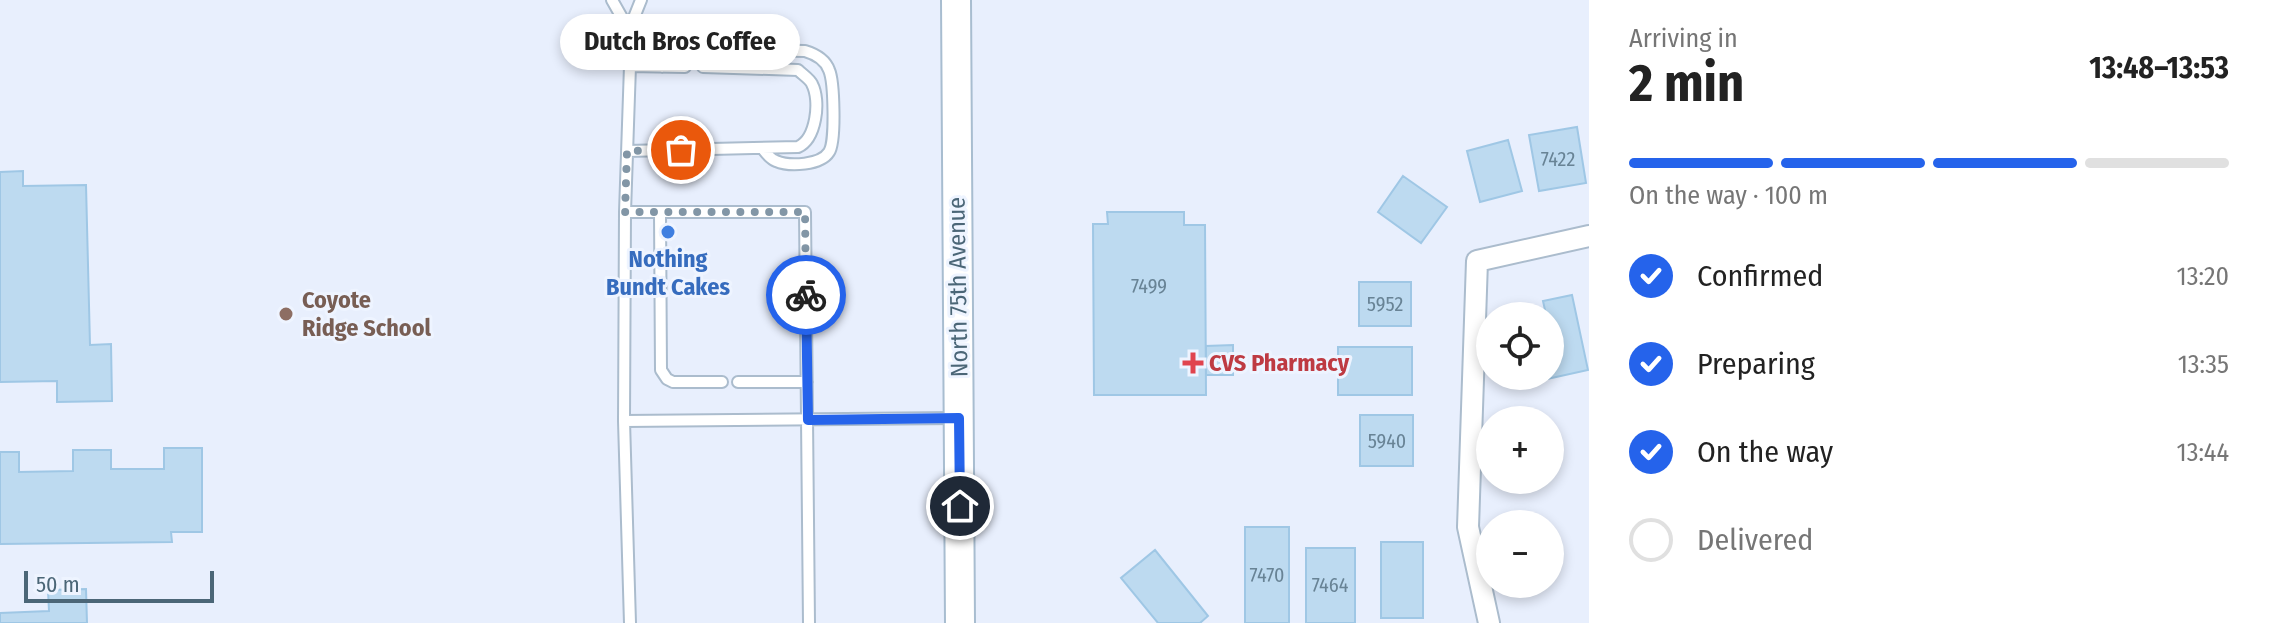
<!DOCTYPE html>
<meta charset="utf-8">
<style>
body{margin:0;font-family:"Fira Sans Condensed",sans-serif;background:#f6f6f6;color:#222;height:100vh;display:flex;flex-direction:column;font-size:30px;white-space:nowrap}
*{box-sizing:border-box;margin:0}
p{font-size:26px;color:#767676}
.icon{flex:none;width:44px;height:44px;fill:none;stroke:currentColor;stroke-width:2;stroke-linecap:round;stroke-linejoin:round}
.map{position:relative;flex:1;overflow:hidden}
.sheet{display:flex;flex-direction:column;background:#fff;width:680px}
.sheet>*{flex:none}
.tools{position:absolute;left:1476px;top:302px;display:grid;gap:16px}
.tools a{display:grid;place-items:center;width:88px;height:88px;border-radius:50%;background:#fff;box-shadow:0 4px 12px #0003;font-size:40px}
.scale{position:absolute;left:24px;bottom:20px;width:190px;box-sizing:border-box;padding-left:8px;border:4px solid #4b6677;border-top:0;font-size:22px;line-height:28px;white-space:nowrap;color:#4b6677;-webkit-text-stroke:6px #eef4ff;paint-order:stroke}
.pin{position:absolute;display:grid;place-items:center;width:68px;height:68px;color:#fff;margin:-34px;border:4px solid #fff;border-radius:50%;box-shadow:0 2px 8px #0007}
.courier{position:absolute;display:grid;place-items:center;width:80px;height:80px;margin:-40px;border:6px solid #2563eb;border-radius:50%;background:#fff;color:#222;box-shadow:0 2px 10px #0007}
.bubble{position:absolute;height:56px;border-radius:28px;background:#fff;box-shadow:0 4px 12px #0003;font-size:26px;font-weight:700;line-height:56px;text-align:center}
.headline em{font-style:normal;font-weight:700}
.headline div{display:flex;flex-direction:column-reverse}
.headline{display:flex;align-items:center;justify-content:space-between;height:136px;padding:0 40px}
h1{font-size:52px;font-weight:700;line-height:60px}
.bar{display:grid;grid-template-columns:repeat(4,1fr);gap:12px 8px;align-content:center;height:96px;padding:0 40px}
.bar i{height:10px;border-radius:6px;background:#e0e0e0}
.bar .active{background:#2563eb}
.bar p{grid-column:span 4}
ol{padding:0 40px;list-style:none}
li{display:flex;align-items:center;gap:24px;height:88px}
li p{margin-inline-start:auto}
li .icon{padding:8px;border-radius:50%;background:#2563eb;color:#fff;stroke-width:4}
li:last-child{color:#767676}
li i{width:44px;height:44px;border:4px solid #e0e0e0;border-radius:50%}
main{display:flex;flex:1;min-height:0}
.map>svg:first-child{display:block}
</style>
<main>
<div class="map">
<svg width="1589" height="623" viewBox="0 0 1589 623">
<rect width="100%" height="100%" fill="#e8effd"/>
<path fill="#bddaf0" stroke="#9fc7e5" stroke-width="2" d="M1577,127L1586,183L1539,191L1529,135Z
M1508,140L1522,191L1480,202L1467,151Z
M23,171V186L86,185L90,345L111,344L112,401L57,402V381L0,382V172Z
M1403,176L1447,207L1421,243L1378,212Z
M1107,212H1184V225H1205L1206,395H1094L1093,224H1108Z
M1359,282H1411V326H1359Z
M1572,295L1588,370L1538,381L1537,376H1550V316L1524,315L1545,310L1543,301Z
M1233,345V375H1206V346Z
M1338,347H1412V395H1338Z
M1360,415H1413V466H1360Z
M164,448H202V532H171L172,542L0,544V452H19V472L73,471V450H111V469H164Z
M1245,527H1289V623H1245Z
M1381,542H1423V618H1381Z
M1306,548H1355V623H1306Z
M1155,550L1208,616L1200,623H1158L1121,578Z
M86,589L87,623H0V613L49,611L48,590Z"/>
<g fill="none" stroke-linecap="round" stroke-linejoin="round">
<defs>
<path id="lane" d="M612,0L629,30
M641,0L629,30L630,66L625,212L624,421L957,418
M630,66L685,67
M662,67L676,49L805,51C815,54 825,59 829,70C834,81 836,142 829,152C821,165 790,167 776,161C770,159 766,153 762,148
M627,151L798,147C816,139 821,101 812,84C810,79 802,74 798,70L703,67
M625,212H805L809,623
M660,213L661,370L667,379L673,382H722
M738,382H807
M624,421L630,623"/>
<path id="street" d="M1489,623L1468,527L1477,261L1589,236"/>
<path id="secondary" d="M956,0L960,623"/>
</defs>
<use href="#lane" stroke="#abbccd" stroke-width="14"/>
<use href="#street" stroke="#abbccd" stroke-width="24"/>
<use href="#secondary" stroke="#a8bdd0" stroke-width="32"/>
<use href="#lane" stroke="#fff" stroke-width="10"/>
<use href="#street" stroke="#fff" stroke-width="20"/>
<use href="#secondary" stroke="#fff" stroke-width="28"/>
</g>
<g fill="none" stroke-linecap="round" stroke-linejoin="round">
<path stroke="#8296a6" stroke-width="8" stroke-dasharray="0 14.4" d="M681,150L627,151L625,212H805L806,295"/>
<path stroke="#2563eb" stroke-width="10" d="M806,295L808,420L959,418L960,506"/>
</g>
<circle fill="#3f7fe0" stroke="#eef4ff" stroke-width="3" cx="668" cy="232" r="8"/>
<circle fill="#8d6e63" stroke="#eef4ff" stroke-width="3" cx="286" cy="314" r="8"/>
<path fill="#e0444e" stroke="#eef4ff" stroke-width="3" d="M1189 351h8v8h8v8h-8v8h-8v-8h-8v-8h8z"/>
<g text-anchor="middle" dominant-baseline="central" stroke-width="6" stroke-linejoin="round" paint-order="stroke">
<g font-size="20" fill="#688395">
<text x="1558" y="159">7422</text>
<text x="1149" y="286">7499</text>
<text x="1385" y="304">5952</text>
<text x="1387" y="441">5940</text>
<text x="1267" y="575">7470</text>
<text x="1330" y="585">7464</text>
</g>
<g font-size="24" font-weight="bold" fill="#366cbe" stroke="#eef4ff">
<text x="668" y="259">Nothing<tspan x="668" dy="28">Bundt Cakes</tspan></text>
</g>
<g font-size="24" fill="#4b6677" stroke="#eef4ff">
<text transform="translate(958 287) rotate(-91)">North 75th Avenue</text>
</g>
<g font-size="24" font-weight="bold" fill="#785e54" stroke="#eef4ff" text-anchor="start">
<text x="302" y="300">Coyote<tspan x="302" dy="28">Ridge School</tspan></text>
</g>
<g font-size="24" font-weight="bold" fill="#be3a42" stroke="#eef4ff" text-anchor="start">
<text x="1209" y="363">CVS Pharmacy</text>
</g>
</g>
</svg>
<div class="tools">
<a><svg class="icon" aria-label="locate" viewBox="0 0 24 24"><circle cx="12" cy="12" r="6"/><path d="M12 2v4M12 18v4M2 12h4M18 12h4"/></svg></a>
<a>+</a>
<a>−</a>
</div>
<div class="scale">50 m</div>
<div class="pin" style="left:681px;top:150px;background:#ea580c"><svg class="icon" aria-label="bag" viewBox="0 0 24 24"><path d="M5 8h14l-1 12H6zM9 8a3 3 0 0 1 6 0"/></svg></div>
<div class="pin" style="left:960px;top:506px;background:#1f2937"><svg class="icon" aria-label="home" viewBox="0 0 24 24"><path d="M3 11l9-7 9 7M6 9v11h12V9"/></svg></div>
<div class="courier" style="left:806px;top:295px"><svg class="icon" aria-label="bike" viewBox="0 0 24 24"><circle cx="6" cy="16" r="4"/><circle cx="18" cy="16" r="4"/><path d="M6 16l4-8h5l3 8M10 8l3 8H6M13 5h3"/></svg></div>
<div class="bubble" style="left:560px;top:14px;width:240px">Dutch Bros Coffee</div>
</div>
<section class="sheet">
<div class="headline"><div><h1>2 min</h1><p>Arriving in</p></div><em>13:48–13:53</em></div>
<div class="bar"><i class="active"></i><i class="active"></i><i class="active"></i><i></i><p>On the way · 100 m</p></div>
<ol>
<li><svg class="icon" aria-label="check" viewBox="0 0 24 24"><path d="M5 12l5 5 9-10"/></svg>Confirmed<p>13:20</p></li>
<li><svg class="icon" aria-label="check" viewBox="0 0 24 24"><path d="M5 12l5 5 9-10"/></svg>Preparing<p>13:35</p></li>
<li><svg class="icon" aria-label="check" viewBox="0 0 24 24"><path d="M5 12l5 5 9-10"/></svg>On the way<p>13:44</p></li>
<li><i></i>Delivered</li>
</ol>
</section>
</main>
